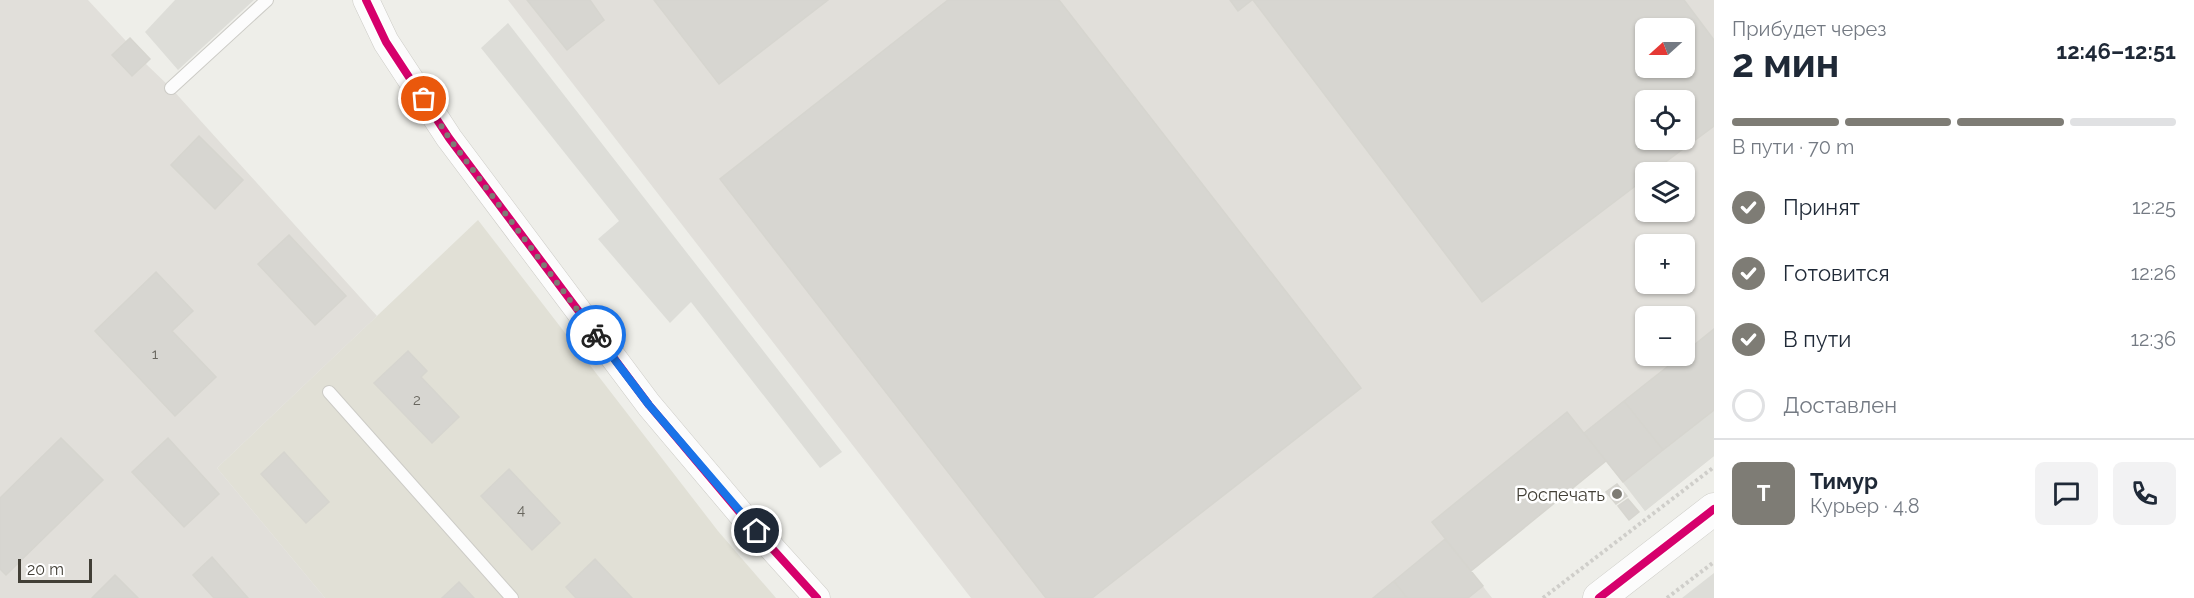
<!DOCTYPE html>
<html lang="ru">
<meta charset="utf-8">
<style>
body{margin:0;font-family:Raleway,sans-serif;background:#f2f2f3;color:#1f2937;height:100vh;display:flex;flex-direction:column;font-size:22px;white-space:nowrap}
*{box-sizing:border-box;margin:0}
p{font-size:20px;color:#747a83}
.icon{flex:none;width:33px;height:33px;fill:none;stroke:currentColor;stroke-width:2;stroke-linecap:round;stroke-linejoin:round}
.map{position:relative;flex:1;overflow:hidden}
.drawer{display:flex;flex-direction:column;background:#fff;width:480px}
.drawer>*{flex:none}
.needle{width:39px;rotate:249deg}
.fabs{position:absolute;left:1635px;top:18px;display:grid;gap:12px}
.fabs a{display:grid;place-items:center;width:60px;height:60px;border-radius:9px;background:#fff;box-shadow:0 2px 4px #0004;font-size:30px}
.scale{position:absolute;left:18px;bottom:15px;width:74px;box-sizing:border-box;padding-left:6px;border:3px solid #423f36;border-top:0;font-size:16px;line-height:21px;white-space:nowrap;color:#423f36;-webkit-text-stroke:4px #fff;paint-order:stroke}
.pin{position:absolute;display:grid;place-items:center;width:51px;height:51px;color:#fff;margin:-26px;border:3px solid #fff;border-radius:50%;box-shadow:0 2px 6px #0007}
.courier{position:absolute;display:grid;place-items:center;width:60px;height:60px;margin:-30px;border:4px solid #1a73e8;border-radius:50%;background:#fff;color:#222;box-shadow:0 2px 8px #0007}
.overview em{font-style:normal;font-weight:700}
.overview div{display:flex;flex-direction:column-reverse}
.overview{display:flex;align-items:center;justify-content:space-between;height:102px;padding:0 18px}
h1{font-size:39px;font-weight:700;line-height:45px}
.bar{display:grid;grid-template-columns:repeat(4,1fr);gap:9px 6px;align-content:center;height:72px;padding:0 18px}
.bar i{height:8px;border-radius:4px;background:#e0e1e3}
.bar .current{background:#7e7c75}
.bar p{grid-column:span 4}
.line{display:flex;align-items:center;gap:15px;padding:0 18px;border-top:2px solid #e0e1e3}
.line div{flex:1}
.round{display:grid;place-items:center;flex:none;width:63px;height:63px;border-radius:9px;background:#f2f2f3}
ol{padding:0 18px;list-style:none}
li{display:flex;align-items:center;gap:18px;height:66px}
li p{margin-inline-start:auto}
li .icon{padding:6px;border-radius:50%;background:#7e7c75;color:#fff;stroke-width:4}
li:last-child{color:#747a83}
li i{width:33px;height:33px;border:3px solid #e0e1e3;border-radius:50%}
main{display:flex;flex:1;min-height:0}
.map>svg:first-child{display:block}
</style>
<main>
<div class="map">
<svg width="1714" height="598" viewBox="0 0 1714 598">
<rect width="100%" height="100%" fill="#eeeee9"/>
<path fill="#e1e0d6" d="M478,220L718,531L776,598H325L217,468Z"/>
<path fill="#e1dfda" fill-rule="evenodd" d="M0,0H88L126,41L130,38L150,59L146,64L171,88L377,316L217,468L325,598H0Z
M508,0H1714V456L1645,511L1606,461L1471,571L1492,598H971ZM1646,28H1684V68H1646ZM1646,100H1684V140H1646ZM1646,172H1684V212H1646ZM1646,244H1684V284H1646ZM1646,316H1684V356H1646Z"/>
<path fill="#ddddd8" d="M175,0H254L178,70L145,32Z
M508,23L842,452L820,468L691,302L670,323L598,239L619,221L481,48Z
M1714,410V456L1645,511L1623,482Z
M1714,573V598H1682Z"/>
<path fill="#d7d6d1" stroke="#d6d5cf" stroke-width="1.5" fill-rule="evenodd" d="M527,0H590L604,20L567,50Z
M654,0H828L719,84Z
M948,0H1059L1361,388L1092,598H1046L720,179Z
M1230,0H1252L1238,11Z
M1253,0H1684L1714,40V126L1652,172H1646V178L1482,302ZM1646,28H1684V68H1646ZM1646,100H1684V140H1646Z
M130,38L150,59L132,76L112,55Z
M199,136L243,180L215,209L171,165Z
M289,235L346,296L315,325L258,264Z
M156,272L193,311L172,331L216,377L175,416L95,331Z
M1714,329V410L1663,450L1624,401L1681,356H1684V353Z
M408,351L427,371L421,377L459,417L432,443L374,383Z
M1624,401L1663,450L1623,482L1584,433Z
M1567,412L1606,461L1471,571L1432,522Z
M61,438L103,480L6,575L0,569V498Z
M168,438L219,494L184,527L132,472Z
M284,452L329,502L306,523L261,474Z
M509,469L560,523L532,550L481,496Z
M1617,484L1627,496L1616,504L1606,492Z
M1628,499L1639,512L1629,520L1618,506Z
M1445,539L1483,586L1468,598H1407L1394,581Z
M212,557L248,598H214L193,575Z
M595,559L632,598H576L566,587Z
M115,575L138,598H92Z
M1394,581L1407,598H1373Z
M459,582L474,598H442Z"/>
<g fill="none" stroke-linecap="round" stroke-linejoin="round">
<defs>
<path id="service" d="M171,88L267,0
M329,392L512,598"/>
<path id="minor" d="M366,0L386,42L449,138L649,405L741,514L817,598"/>
<path id="tertiary" d="M1599,598L1714,509"/>
</defs>
<use href="#service" stroke="#cccbc6" stroke-width="14"/>
<use href="#minor" stroke="#cccbc6" stroke-width="27"/>
<use href="#tertiary" stroke="#cccbc6" stroke-width="33"/>
<path stroke="#cfceca" stroke-width="4" stroke-dasharray="3 3" stroke-linecap="butt" d="M1543,598L1714,467
M1667,598L1714,562"/>
<use href="#service" stroke="#fcfcfc" stroke-width="12"/>
<use href="#minor" stroke="#fcfcfc" stroke-width="26"/>
<use href="#tertiary" stroke="#fcfcfc" stroke-width="32"/>
<defs>
<path id="cycleway" d="M366,0L386,42L449,138L649,405L741,514L817,598
M1599,598L1714,509"/>
</defs>
<use href="#cycleway" stroke="#fff" stroke-width="11"/>
<use href="#cycleway" stroke="#d6006c" stroke-width="8"/>
</g>
<g fill="none" stroke-linecap="round" stroke-linejoin="round">
<path stroke="#7e7c75" stroke-width="6" stroke-dasharray="0 10.8" d="M424,99L449,138L596,335"/>
<path stroke="#1a73e8" stroke-width="8" d="M596,335L649,405L757,531"/>
</g>
<circle fill="#7e7c75" stroke="#fff" stroke-width="2" cx="1617" cy="494" r="6"/>
<g text-anchor="middle" dominant-baseline="central" stroke-width="5" stroke-linejoin="round" paint-order="stroke">
<g font-size="15" fill="#68665e">
<text x="155" y="354">1</text>
<text x="417" y="400">2</text>
<text x="521" y="510">4</text>
</g>
<g font-size="18" fill="#423f36" stroke="#fff" text-anchor="end">
<text x="1605" y="494">Роспечать</text>
</g>
</g>
</svg>
<div class="fabs">
<a><svg class="needle" viewBox="-14 -14 28 28"><path d="M0-13l5 13h-10z" fill="#e53935"/><path d="M0 13l5-13h-10z" fill="#747a83"/></svg></a>
<a><svg class="icon" aria-label="locate" viewBox="0 0 24 24"><circle cx="12" cy="12" r="6"/><path d="M12 2v4M12 18v4M2 12h4M18 12h4"/></svg></a>
<a><svg class="icon" aria-label="layers" viewBox="0 0 24 24"><path d="M12 4l9 5-9 5-9-5zM3 14l9 5 9-5"/></svg></a>
<a>+</a>
<a>−</a>
</div>
<div class="scale">20 m</div>
<div class="pin" style="left:424px;top:99px;background:#ea580c"><svg class="icon" aria-label="bag" viewBox="0 0 24 24"><path d="M5 8h14l-1 12H6zM9 8a3 3 0 0 1 6 0"/></svg></div>
<div class="pin" style="left:757px;top:531px;background:#1f2937"><svg class="icon" aria-label="home" viewBox="0 0 24 24"><path d="M3 11l9-7 9 7M6 9v11h12V9"/></svg></div>
<div class="courier" style="left:596px;top:335px"><svg class="icon" aria-label="bike" viewBox="0 0 24 24"><circle cx="6" cy="16" r="4"/><circle cx="18" cy="16" r="4"/><path d="M6 16l4-8h5l3 8M10 8l3 8H6M13 5h3"/></svg></div>
</div>
<section class="drawer">
<div class="overview"><div><h1>2 мин</h1><p>Прибудет через</p></div><em>12:46–12:51</em></div>
<div class="bar"><i class="current"></i><i class="current"></i><i class="current"></i><i></i><p>В пути · 70 m</p></div>
<ol>
<li><svg class="icon" aria-label="check" viewBox="0 0 24 24"><path d="M5 12l5 5 9-10"/></svg>Принят<p>12:25</p></li>
<li><svg class="icon" aria-label="check" viewBox="0 0 24 24"><path d="M5 12l5 5 9-10"/></svg>Готовится<p>12:26</p></li>
<li><svg class="icon" aria-label="check" viewBox="0 0 24 24"><path d="M5 12l5 5 9-10"/></svg>В пути<p>12:36</p></li>
<li><i></i>Доставлен</li>
</ol>
<div class="line" style="height:108px"><b class="round" style="background:#7e7c75;color:#fff">Т</b><div><b>Тимур</b><p>Курьер · 4.8</p></div><a class="round"><svg class="icon" aria-label="chat" viewBox="0 0 24 24"><path d="M4 5h16v11H9l-5 4z"/></svg></a><a class="round"><svg class="icon" aria-label="phone" viewBox="0 0 24 24"><path d="M5 4h4l2 5-3 2q2 4 5 5l2-3 5 2v4C11 20 4 13 5 4z"/></svg></a></div>
</section>
</main>
